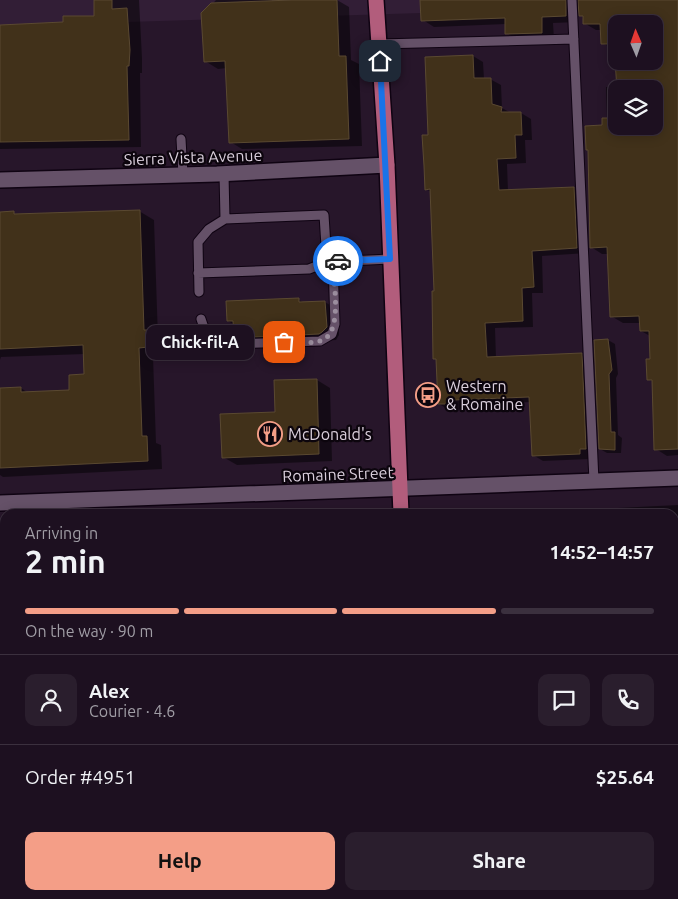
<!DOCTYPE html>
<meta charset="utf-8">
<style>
body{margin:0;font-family:Ubuntu,sans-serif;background:#2a1e2d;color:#f1f3f6;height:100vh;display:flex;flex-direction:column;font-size:19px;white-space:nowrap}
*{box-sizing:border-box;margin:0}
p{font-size:16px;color:#a09da5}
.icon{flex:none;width:28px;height:28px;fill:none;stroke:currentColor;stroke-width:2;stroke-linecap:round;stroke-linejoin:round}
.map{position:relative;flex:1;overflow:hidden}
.sheet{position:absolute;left:0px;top:509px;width:679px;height:391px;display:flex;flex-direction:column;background:#1d1020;border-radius:15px 15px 0 0;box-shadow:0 2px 12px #0003,0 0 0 1px #3b303e}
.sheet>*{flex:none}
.needle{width:32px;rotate:358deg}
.controls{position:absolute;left:608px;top:15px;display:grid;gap:10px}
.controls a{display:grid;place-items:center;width:55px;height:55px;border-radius:10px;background:#1d1020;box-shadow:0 2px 12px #0003,0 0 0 1px #3b303e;font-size:25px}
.pin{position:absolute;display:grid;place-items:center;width:42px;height:42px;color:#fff;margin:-21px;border-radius:10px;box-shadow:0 2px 8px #0006}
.courier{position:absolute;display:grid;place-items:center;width:50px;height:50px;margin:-25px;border:4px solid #1a73e8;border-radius:50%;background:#fff;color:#222;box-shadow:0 1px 6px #0007}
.bubble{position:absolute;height:35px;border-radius:10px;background:#1d1020;box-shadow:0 2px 12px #0003,0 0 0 1px #3b303e;font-size:16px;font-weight:700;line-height:35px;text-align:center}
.headline em{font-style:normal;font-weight:700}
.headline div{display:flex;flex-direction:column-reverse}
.headline{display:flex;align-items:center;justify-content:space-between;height:85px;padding:0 25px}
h1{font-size:32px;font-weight:700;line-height:38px}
.bar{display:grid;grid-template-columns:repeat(4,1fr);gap:8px 5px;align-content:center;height:60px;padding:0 25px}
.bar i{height:6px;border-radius:4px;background:#3b303e}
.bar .selected{background:#f49e87}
.bar p{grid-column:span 4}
.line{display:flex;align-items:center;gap:12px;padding:0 25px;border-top:1px solid #3b303e}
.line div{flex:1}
.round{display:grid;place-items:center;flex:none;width:52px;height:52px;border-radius:10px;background:#2a1e2d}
.primary-button{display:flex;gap:10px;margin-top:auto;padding:10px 25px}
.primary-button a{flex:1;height:58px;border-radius:10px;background:#f49e87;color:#111;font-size:20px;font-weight:700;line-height:58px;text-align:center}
.primary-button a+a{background:#2a1e2d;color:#f1f3f6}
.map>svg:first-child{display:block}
</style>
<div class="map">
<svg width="678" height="899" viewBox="0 0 678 899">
<rect width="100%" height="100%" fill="#27162a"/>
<path fill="#321e36" d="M0,0H678V5L0,26Z"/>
<path fill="#0007" fill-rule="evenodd" d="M95,0H139L142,58V73H140L141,147L0,149V26L65,24L96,17Z
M216,0H272V2L337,0L349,7L351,60L359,64L362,146L242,149L229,141L227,68L218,69L205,61L203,14Z
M422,0H678V455L667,456L656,449L653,382L648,379L651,361L650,336L641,331V323H623L611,316L608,254H602L591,247L589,151L587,150L607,119L606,87L618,86L654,61V24H616V56V50L602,43V30H596L584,23L580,8H578V22L553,23L554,39L518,40L507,33L506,24L434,27L423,20ZM616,89H654V126H616Z
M473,56L483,62L484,79H490L501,85L502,108L511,113H521L531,119L532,140H525L526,163L507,164L508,191L574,188L584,194L587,253L542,256L543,293H532L533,327L495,328L496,358L582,354L592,360L590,459L543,461L533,455L531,402L464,405V409L449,410L439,404L438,360L435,358V292L431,192L426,189L430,136Z
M139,211L154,220L158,338L162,340V355L153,356L156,443L161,445L162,469L3,477L0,475V389L21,388L28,393L71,391L86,375L85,354L1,357L0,360V214Z
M299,300L305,303L325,302L338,310L339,335L336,340L248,345L235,337V325L228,321Z
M608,340L615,344L618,374L616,378L618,435L622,438L621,453H607L600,449Z
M317,380L330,388L332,461L237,465L223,457Z
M678,505V899H650L643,895H674V514H557V511Z
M0,541H5V617H0V643Z
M0,649L5,651V746H0Z
M0,832H5V895H207V897L179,899H0Z
M229,895H255V899H229Z
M289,895H340V899H289Z
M459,895H614V899H459Z"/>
<path fill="#41311a" stroke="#5a4931" d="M94,0H112V9L127,8L130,50L129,66H127L129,140L0,142V25L63,22V16H94Z
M292,0H337L339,56H346L349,139L229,143L225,61L204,62L201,13L211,3Z
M420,0H566V16L542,17V33L505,34V18L421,21Z
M578,0H678V449L654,450L652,380H647L646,359H650L649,331H640L639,316L610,317L607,247L590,248L588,150H586L585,126L602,125V118H616V126H654V89H617L615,61H654V24H616V44H601L600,24H583V16H579Z
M473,55L474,78H491L492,104L502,107L501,112H521L522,135H515L516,158L497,159L499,190L574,187L577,248L532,251L534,287L522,288L523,321L485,323L487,357L582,353L586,449H580V454L532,456L529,397L454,400V404H438L436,359H433L432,291H434L430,189L425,190L424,166L422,135H428L425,57Z
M140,210L144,330H147L148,347L139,348L142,436H147L148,461L0,468V388L21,387V392L69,390V375L84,374L83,345L0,349V212L14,211V214Z
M299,298V302L325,301L327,327L322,332L319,334L234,338L233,321H227L226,301Z
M608,339L612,370L609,374L611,432H615V450L599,449L594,340Z
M317,379L319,454L222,458L220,414L275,412L274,380Z"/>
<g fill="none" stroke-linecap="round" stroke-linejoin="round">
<defs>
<path id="lane" d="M572,0L594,481
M379,44L574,39
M181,139L183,175
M224,174L225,219
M198,273L309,269L327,262L390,259
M199,292L198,242L209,229L225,219L324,215L327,262
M201,319C206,336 212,341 230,344L320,341L332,334L335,324L333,262"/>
<path id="street" d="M0,180L217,174L387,165
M0,503L678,478
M0,770L5,773
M0,791L5,787"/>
<path id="primary" d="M376,0L387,165L401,514
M415,895V899"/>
</defs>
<use href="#lane" stroke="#0f0312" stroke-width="11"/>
<use href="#street" stroke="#0f0312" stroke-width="18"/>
<use href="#primary" stroke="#0f0312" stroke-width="18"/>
<use href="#lane" stroke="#655168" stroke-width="9"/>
<use href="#street" stroke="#655168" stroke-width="15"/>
<use href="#primary" stroke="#b25d7c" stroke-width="15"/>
</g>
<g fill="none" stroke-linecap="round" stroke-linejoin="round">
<path stroke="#9b8e9e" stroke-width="5" stroke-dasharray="0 9" d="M284,342C295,342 309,344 320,341C344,335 333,282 333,262L338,261"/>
<path stroke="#1a73e8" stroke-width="6" d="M338,261L390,259L380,61"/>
</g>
<defs>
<symbol id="bus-ring" viewBox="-11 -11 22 22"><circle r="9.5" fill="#0c050d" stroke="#f49e87" stroke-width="1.5"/><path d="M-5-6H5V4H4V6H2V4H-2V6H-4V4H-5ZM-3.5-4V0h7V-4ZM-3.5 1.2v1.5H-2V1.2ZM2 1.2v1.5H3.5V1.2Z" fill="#f49e87"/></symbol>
<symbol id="restaurant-ring" viewBox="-11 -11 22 22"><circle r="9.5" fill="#0c050d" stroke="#f49e87" stroke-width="1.5"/><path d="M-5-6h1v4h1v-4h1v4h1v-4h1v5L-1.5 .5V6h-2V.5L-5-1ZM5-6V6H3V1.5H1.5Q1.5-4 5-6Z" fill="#f49e87"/></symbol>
</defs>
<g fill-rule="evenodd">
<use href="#bus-ring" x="414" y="381" width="28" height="28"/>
<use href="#restaurant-ring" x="256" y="420" width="28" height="28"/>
</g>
<g text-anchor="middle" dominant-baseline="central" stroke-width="4.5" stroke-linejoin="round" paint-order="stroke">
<g font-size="16" fill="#dacfdc" stroke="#0c050d">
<text transform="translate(193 157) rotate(-2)">Sierra Vista Avenue</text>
<text transform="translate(338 474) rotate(-2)">Romaine Street</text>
</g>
<g font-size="16" fill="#dacfdc" stroke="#0c050d" text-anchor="start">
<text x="446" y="386">Western<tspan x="446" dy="18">&amp; Romaine</tspan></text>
<text x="288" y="434">McDonald's</text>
</g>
</g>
</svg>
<div class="controls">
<a><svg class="needle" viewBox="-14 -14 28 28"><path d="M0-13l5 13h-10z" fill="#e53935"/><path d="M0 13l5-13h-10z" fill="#a09da5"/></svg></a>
<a><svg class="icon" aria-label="layers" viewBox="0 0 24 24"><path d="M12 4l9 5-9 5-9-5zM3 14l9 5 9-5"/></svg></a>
</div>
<div class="pin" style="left:284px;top:342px;background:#ea580c"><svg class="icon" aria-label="bag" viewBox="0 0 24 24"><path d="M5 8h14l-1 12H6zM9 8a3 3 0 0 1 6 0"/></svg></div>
<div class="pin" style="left:380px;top:61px;background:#1f2937"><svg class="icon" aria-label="home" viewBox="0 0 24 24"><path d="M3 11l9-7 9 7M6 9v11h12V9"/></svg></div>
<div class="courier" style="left:338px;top:261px"><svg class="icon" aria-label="car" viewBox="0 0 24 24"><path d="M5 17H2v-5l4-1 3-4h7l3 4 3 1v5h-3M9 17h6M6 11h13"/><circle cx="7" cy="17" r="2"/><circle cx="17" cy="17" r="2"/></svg></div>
<div class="bubble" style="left:146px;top:325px;width:108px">Chick-fil-A</div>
<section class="sheet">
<div class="headline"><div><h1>2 min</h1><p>Arriving in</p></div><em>14:52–14:57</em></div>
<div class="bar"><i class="selected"></i><i class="selected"></i><i class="selected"></i><i></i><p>On the way · 90 m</p></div>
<div class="line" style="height:90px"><a class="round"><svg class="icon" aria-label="person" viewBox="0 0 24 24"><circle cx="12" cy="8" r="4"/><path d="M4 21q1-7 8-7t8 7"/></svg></a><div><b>Alex</b><p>Courier · 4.6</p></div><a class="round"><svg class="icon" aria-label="chat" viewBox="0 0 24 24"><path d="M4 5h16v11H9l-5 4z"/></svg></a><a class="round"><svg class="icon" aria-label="phone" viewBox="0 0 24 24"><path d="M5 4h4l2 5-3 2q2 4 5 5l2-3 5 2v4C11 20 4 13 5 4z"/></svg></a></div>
<div class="line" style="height:65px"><div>Order #4951</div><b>$25.64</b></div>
<div class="primary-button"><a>Help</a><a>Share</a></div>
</section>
</div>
